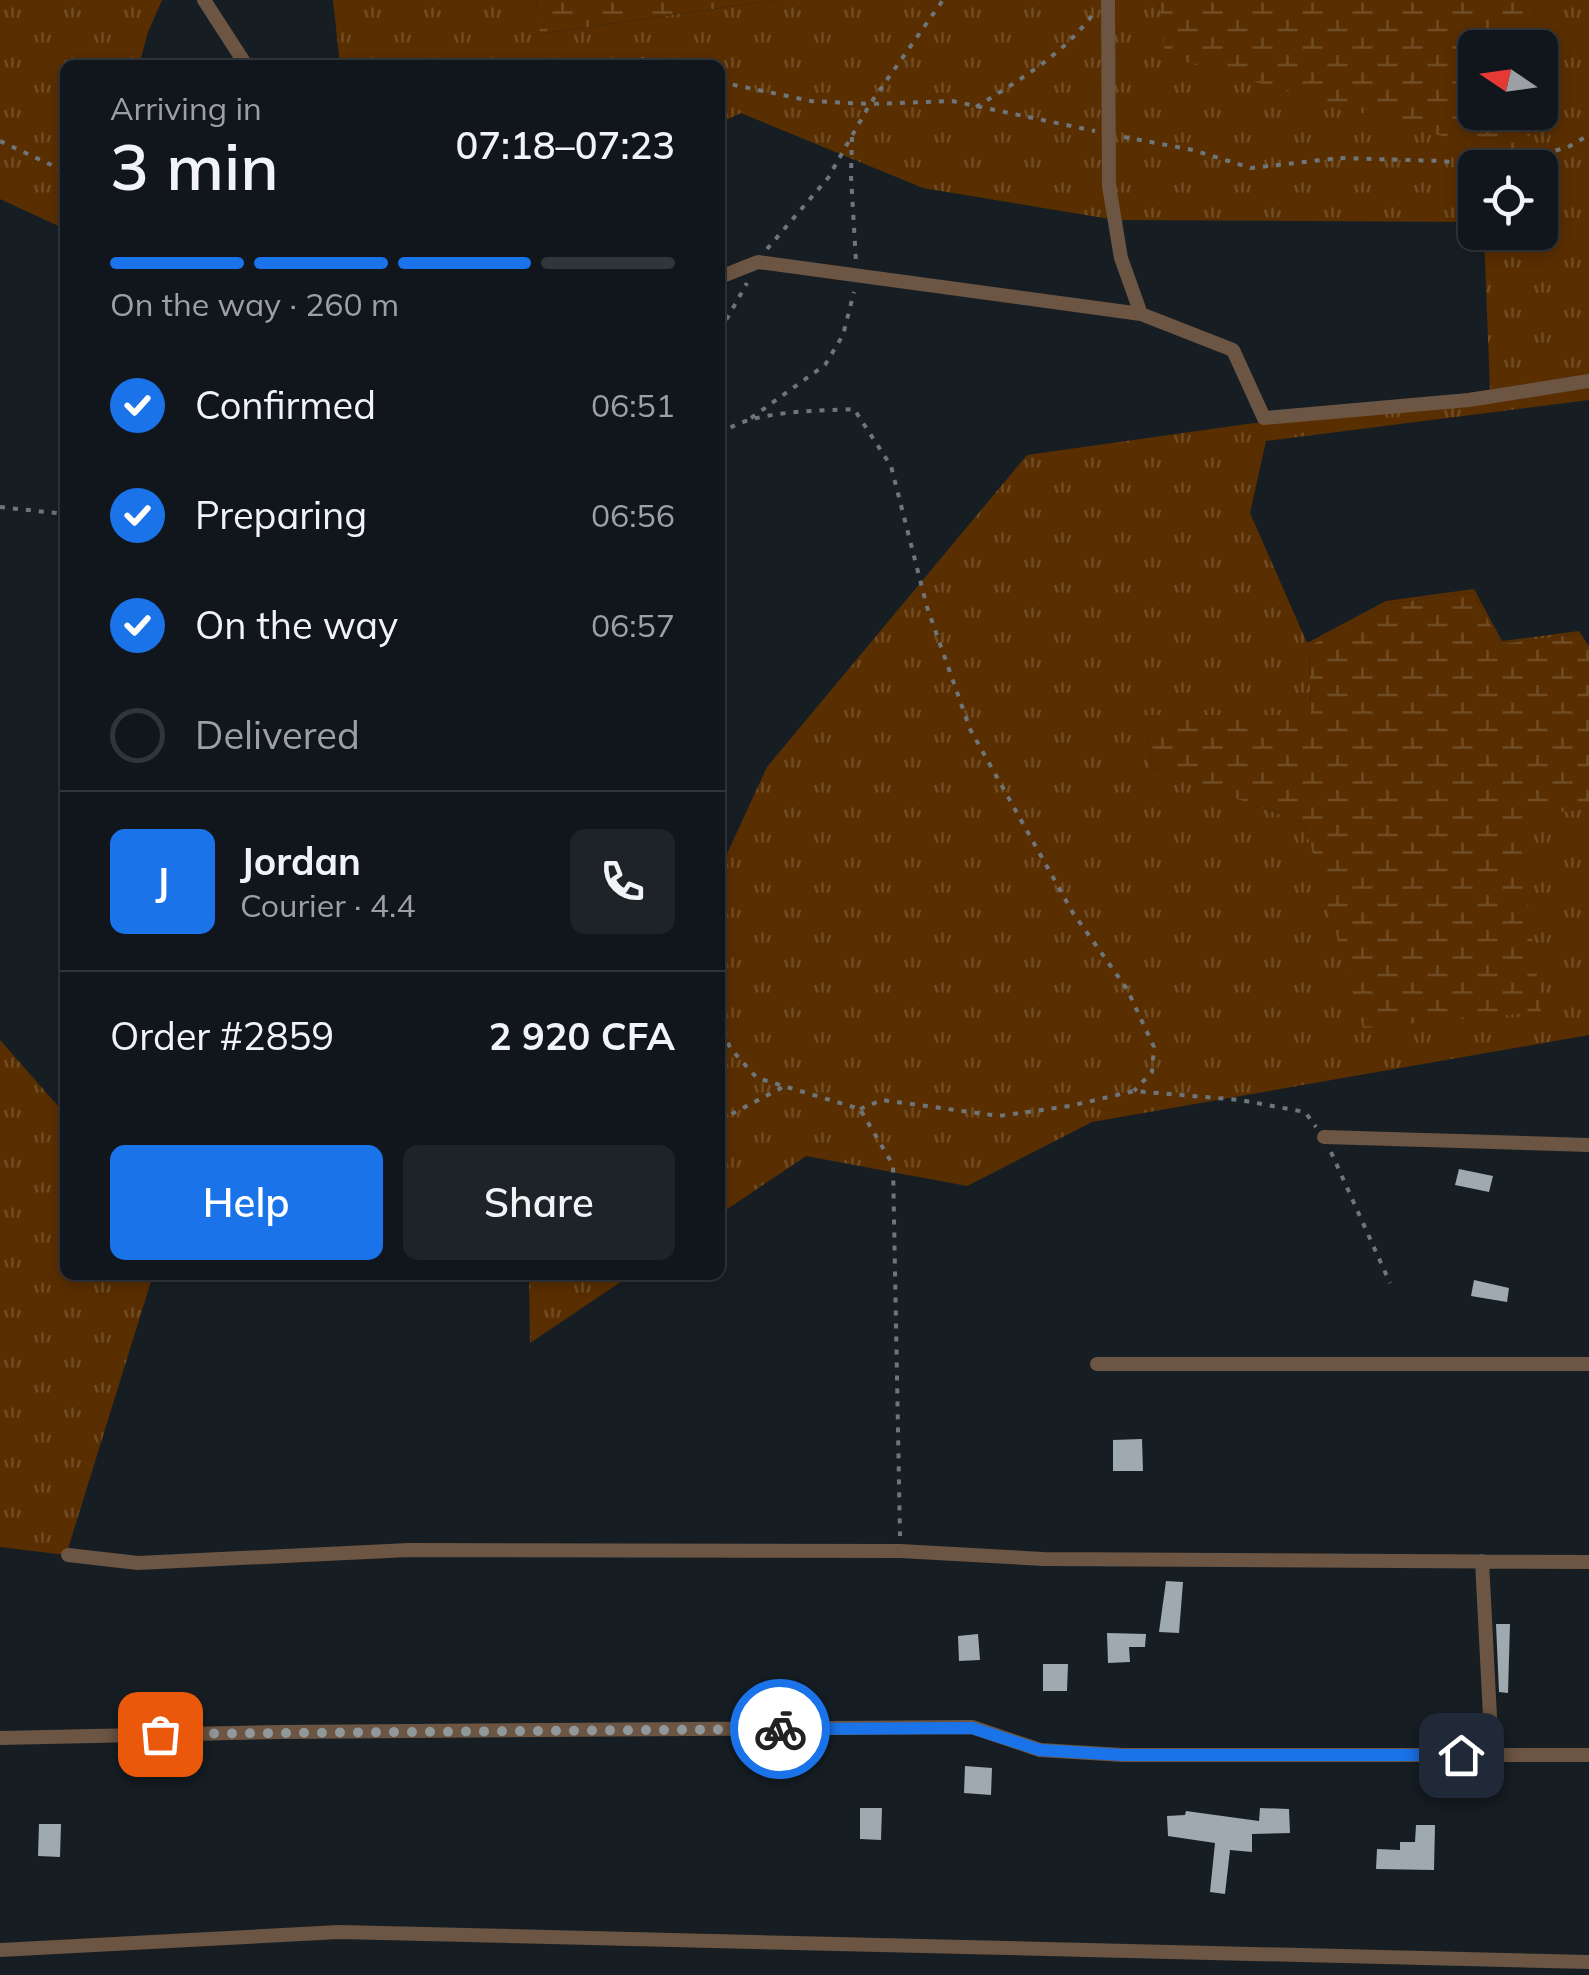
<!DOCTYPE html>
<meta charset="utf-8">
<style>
body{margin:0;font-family:Mulish,sans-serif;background:#1e2328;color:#f1f3f6;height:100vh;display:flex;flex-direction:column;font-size:38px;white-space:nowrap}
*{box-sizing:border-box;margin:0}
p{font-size:32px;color:#9c9fa3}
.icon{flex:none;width:55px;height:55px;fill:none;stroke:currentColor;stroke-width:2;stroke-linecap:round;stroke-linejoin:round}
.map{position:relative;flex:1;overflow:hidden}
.sheet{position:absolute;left:60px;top:60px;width:665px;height:1220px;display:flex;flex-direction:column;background:#10161b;border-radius:15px;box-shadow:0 5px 15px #0003,0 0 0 2px #30353a}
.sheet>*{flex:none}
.needle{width:65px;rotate:283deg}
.controls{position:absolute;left:1458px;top:30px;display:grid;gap:20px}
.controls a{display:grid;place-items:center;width:100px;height:100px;border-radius:15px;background:#10161b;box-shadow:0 5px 15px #0003,0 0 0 2px #30353a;font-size:50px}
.pin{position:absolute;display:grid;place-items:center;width:85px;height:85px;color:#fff;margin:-42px;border-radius:20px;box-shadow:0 5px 15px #0006}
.courier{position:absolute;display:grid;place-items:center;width:100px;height:100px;margin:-50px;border:8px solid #1a73e8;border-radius:50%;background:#fff;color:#222;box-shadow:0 2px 12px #0007}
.summary em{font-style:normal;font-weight:600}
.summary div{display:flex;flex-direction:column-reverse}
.summary{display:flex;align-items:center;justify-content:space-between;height:170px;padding:0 50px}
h1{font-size:65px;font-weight:600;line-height:75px}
.bar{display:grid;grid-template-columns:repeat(4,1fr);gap:15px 10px;align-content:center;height:120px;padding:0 50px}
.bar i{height:12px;border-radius:8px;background:#30353a}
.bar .current{background:#1a73e8}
.bar p{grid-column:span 4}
.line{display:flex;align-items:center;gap:25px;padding:0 50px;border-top:2px solid #30353a}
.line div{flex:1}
.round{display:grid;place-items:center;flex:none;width:105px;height:105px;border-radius:15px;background:#1e2328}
ol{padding:0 50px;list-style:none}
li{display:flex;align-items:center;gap:30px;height:110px}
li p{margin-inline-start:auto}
li .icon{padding:10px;border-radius:50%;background:#1a73e8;color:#fff;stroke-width:4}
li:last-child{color:#9c9fa3}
li i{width:55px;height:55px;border:5px solid #30353a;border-radius:50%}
.primary-button{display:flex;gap:20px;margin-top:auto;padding:20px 50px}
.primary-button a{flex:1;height:115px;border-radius:15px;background:#1a73e8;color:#fff;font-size:40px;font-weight:600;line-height:115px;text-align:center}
.primary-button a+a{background:#1e2328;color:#f1f3f6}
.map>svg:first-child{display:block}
</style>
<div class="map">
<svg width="1589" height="1975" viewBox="0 0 1589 1975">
<defs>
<pattern id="grass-tufts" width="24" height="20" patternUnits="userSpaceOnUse" patternTransform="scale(2.5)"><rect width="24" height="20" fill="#592e00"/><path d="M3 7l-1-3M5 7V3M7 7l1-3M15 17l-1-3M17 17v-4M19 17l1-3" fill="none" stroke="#704c25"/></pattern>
<pattern id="wetland-marsh" width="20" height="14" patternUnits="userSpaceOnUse" patternTransform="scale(2.5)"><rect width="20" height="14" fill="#592e00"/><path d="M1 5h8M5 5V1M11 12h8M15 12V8" fill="none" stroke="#704c25"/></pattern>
</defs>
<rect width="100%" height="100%" fill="#161e24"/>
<path fill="url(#grass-tufts)" d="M0,0H162L148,32L139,65H65V229L0,199Z
M333,0H536L541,34L777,0H1159L1166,56L1529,160L1531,113L1540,112V48L1533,47L1535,0H1589V400L1266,441L1250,513L1307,643L1386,601L1474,589L1502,641L1579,631L1589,646L1578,634L1501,644L1473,592L1387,604L1309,646L1311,715H1146L1151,768L1304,823L1364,1028L1518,818L1589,808V1035L1092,1122L967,1186L806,1156L720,1214V869L767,767L1027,455L1490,390L1484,233L1540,232V168H1475V222L1116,220L923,188L741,113L720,123V65H340Z
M0,1040L65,1114V1275H153L66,1555L0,1547Z
M529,1275H631L530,1343Z"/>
<path fill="url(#wetland-marsh)" d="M536,0H777L540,34Z
M1159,0H1535L1533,47L1475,48V112L1531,113L1529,161L1165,56Z
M1473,592L1501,644L1578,634L1589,646V808L1518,819L1541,1012L1363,1028L1304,823L1151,768L1146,715H1311L1309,646L1387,604Z"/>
<path fill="#9ea9b0" d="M1459,1169L1493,1176L1489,1192L1455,1185Z
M1474,1280L1509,1288L1507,1302L1471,1296Z
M1142,1439L1143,1471H1113V1440Z
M1166,1581L1183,1582L1179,1633L1159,1632Z
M1496,1624H1510L1508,1693L1499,1692Z
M1107,1633L1146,1634L1145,1647H1129L1130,1662L1108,1663Z
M978,1634L980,1660L959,1661L958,1636Z
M1043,1664H1068L1067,1691H1043Z
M965,1766L992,1768L991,1795L964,1793Z
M860,1808H882L881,1840L860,1839Z
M1260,1808L1289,1809L1290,1833L1252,1834V1852L1230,1850L1225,1894L1210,1892L1215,1843L1168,1836L1167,1816L1185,1815L1186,1811L1259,1821Z
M39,1824H61L60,1857L38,1856Z
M1416,1825H1435L1434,1870L1376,1869L1377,1849L1400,1850V1842H1415Z"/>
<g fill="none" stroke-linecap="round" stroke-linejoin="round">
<path stroke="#6f767b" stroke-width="4" stroke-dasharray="5 8" stroke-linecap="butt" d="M641,59L660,65
M720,82L811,101L870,104L952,101L1095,131
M976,107C1018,81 1064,54 1093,14
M852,137L851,176L856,262
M1124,137L1193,150L1251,168L1340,158L1443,161L1491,168
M0,141L58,168L65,176
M1493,168L1568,147L1589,135
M767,249L828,178L870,104L943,0
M720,331L747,283
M751,418L825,365L843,335L854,292
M720,435C747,410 817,411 854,409L891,466L927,607L970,729L1073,913L1127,989L1154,1047L1152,1072L1134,1091
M0,507L65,514
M720,1018L730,1048L757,1078L860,1109L893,1165L900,1536
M860,1109L882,1100L999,1116L1070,1106L1134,1091L1240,1100L1305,1112L1316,1127
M720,1120L785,1086
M1331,1152L1390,1283"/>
<path stroke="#6c5542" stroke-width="14" d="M204,0L246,65
M1108,0L1109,186L1121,258L1141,314
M720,277L758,262L1141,314L1233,350L1264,418L1469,400L1589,381
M1324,1137L1589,1145
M1097,1364H1589
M68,1555L138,1563L409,1550L900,1551L1043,1559L1589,1562
M1482,1561L1491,1736L1499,1755
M0,1738L279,1732L972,1727L1040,1750L1123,1755H1589
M0,1950L339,1932L1589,1962"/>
</g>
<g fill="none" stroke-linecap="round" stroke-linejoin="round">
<path stroke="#91989c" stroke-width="10" stroke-dasharray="0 18" d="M160,1734L780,1729"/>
<path stroke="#1a73e8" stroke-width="12" d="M780,1729L972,1728L1040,1750L1123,1755H1461"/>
</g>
</svg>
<div class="controls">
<a><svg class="needle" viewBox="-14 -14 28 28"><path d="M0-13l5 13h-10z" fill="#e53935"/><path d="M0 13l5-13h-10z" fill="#9c9fa3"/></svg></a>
<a><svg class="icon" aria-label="locate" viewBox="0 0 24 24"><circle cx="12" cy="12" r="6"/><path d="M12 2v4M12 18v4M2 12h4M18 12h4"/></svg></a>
</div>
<div class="pin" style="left:160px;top:1734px;background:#ea580c"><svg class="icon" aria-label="bag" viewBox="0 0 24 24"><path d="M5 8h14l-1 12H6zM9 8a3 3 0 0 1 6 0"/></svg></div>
<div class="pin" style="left:1461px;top:1755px;background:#1f2937"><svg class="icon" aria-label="home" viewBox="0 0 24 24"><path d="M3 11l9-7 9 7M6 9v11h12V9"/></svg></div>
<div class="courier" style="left:780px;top:1729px"><svg class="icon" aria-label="bike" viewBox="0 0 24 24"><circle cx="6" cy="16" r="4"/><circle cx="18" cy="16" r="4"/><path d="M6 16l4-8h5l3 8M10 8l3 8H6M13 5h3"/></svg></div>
<section class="sheet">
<div class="summary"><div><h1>3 min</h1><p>Arriving in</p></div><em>07:18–07:23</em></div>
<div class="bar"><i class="current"></i><i class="current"></i><i class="current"></i><i></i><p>On the way · 260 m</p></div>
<ol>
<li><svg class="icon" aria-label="check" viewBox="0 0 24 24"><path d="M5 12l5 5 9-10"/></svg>Confirmed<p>06:51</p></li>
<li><svg class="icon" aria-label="check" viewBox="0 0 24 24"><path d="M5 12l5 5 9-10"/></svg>Preparing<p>06:56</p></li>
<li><svg class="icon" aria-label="check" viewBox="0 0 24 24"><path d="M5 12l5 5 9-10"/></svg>On the way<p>06:57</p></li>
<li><i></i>Delivered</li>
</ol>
<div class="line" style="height:180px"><b class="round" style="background:#1a73e8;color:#fff">J</b><div><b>Jordan</b><p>Courier · 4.4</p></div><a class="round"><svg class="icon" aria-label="phone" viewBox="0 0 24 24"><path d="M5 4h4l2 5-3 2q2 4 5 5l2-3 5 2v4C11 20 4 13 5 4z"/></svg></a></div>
<div class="line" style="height:130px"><div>Order #2859</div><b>2 920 CFA</b></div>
<div class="primary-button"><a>Help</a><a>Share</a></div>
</section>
</div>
